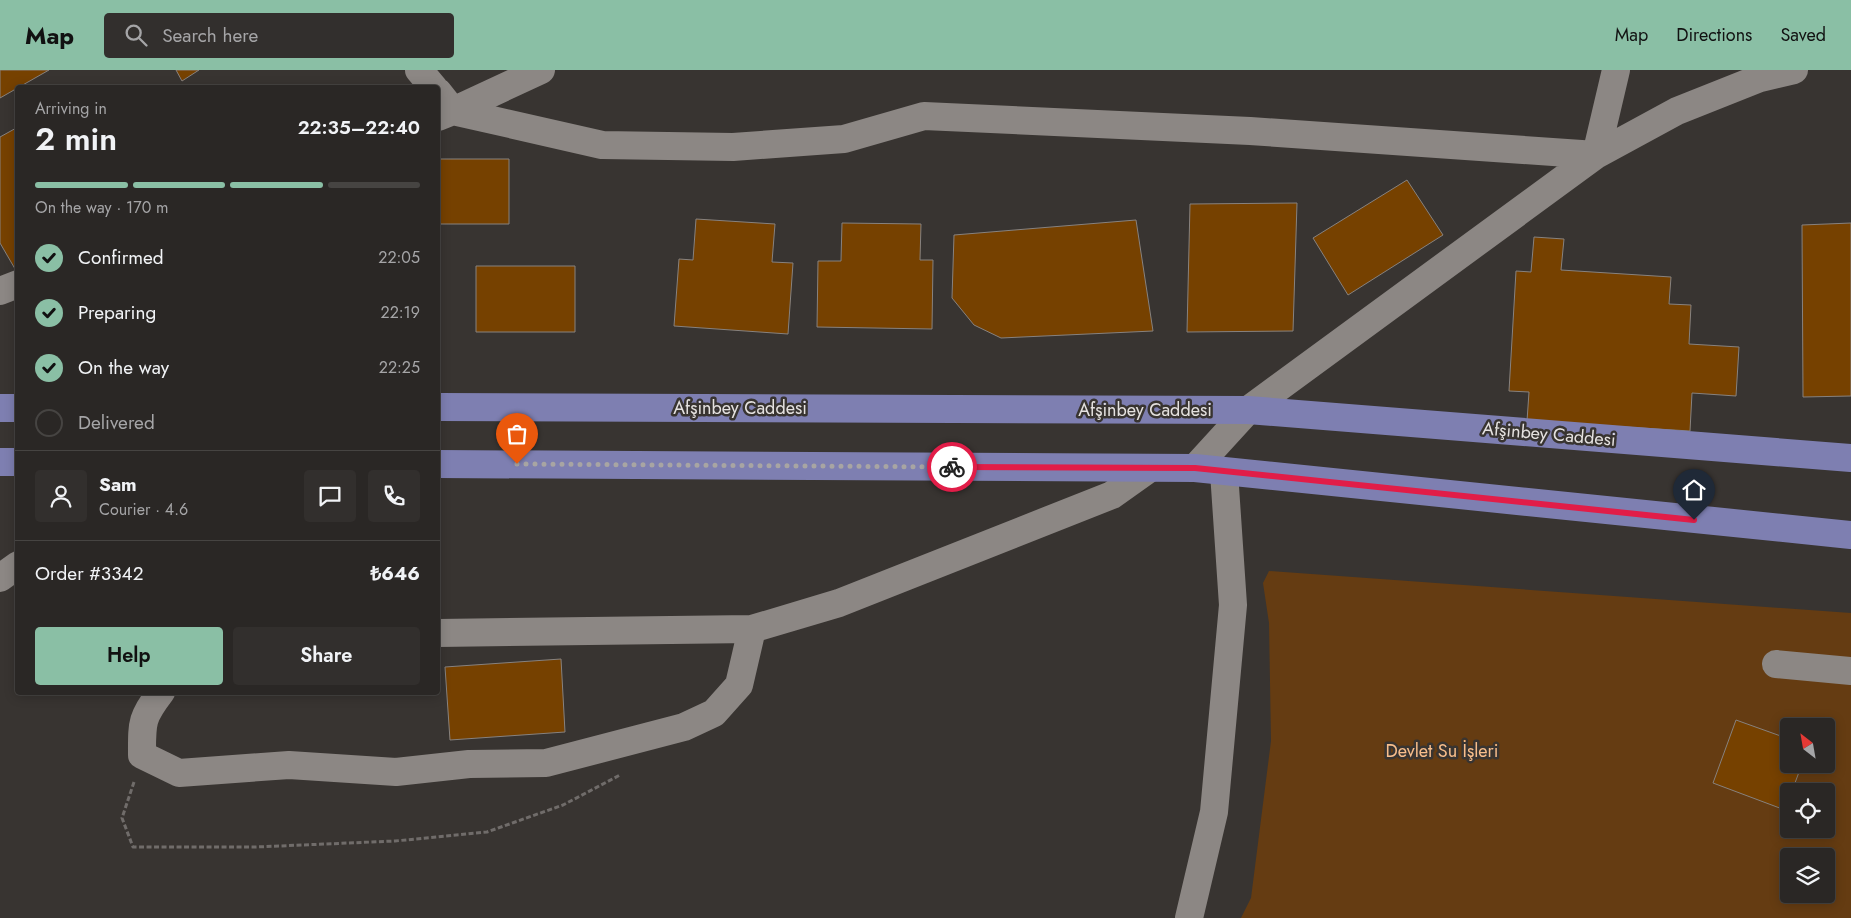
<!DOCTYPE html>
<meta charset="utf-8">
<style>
body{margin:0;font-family:Jost,sans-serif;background:#322f2d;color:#f1f3f6;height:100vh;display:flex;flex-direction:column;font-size:19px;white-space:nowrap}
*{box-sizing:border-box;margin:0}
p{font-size:16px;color:#a5a5a7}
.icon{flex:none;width:28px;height:28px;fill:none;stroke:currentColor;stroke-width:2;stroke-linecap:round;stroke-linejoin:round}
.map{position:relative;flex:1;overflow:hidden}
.drawer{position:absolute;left:15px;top:15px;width:425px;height:610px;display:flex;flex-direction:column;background:#2a2725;border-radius:5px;box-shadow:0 2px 12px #0003,0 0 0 1px #464442}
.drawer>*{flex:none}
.needle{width:32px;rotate:329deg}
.fabs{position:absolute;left:1780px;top:648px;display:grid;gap:10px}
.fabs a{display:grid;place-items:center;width:55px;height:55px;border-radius:5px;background:#2a2725;box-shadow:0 2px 12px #0003,0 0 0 1px #464442;font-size:25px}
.pin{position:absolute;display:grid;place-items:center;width:42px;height:42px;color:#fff;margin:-51px -21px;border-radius:50% 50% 50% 0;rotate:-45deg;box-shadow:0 0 5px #0007}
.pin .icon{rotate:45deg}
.courier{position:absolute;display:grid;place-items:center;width:50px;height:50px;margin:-25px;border:4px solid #e11d48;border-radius:50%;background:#fff;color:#222;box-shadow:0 1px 6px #0007}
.summary em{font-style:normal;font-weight:600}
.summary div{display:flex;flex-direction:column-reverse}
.summary{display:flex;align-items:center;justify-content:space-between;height:85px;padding:0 20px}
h1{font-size:32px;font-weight:600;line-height:38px}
.bar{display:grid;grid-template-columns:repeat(4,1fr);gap:8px 5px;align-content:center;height:60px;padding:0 20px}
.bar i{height:6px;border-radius:4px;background:#464442}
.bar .selected{background:#8abfa5}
.bar p{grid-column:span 4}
.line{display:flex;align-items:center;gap:12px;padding:0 20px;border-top:1px solid #464442}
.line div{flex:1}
.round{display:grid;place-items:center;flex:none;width:52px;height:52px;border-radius:5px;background:#322f2d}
ol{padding:0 20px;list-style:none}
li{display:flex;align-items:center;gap:15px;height:55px}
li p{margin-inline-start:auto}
li .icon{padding:5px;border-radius:50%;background:#8abfa5;color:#111;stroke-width:4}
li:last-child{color:#a5a5a7}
li i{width:28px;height:28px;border:2px solid #464442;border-radius:50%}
.primary-button{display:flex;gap:10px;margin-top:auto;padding:10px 20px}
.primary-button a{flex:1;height:58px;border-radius:5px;background:#8abfa5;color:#111;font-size:20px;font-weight:600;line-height:58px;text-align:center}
.primary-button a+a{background:#322f2d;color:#f1f3f6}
header{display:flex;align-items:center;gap:30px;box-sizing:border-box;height:70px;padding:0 25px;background:#8abfa5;color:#111}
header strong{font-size:24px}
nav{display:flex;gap:28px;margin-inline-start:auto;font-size:18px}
.search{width:350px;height:45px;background:#322f2d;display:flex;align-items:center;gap:12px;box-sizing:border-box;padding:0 18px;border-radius:5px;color:#a5a5a7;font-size:19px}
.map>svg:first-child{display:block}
</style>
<header>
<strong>Map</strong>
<div class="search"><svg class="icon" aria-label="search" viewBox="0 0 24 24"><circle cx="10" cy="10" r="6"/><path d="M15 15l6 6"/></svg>Search here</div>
<nav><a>Map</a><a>Directions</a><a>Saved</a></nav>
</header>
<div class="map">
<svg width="1851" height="848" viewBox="0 0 1851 848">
<rect width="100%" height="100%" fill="#383431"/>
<path fill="#653c12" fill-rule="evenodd" d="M1269,501L1851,543V848H1241L1251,828L1271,671L1269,553L1263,513ZM1789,656H1826V694H1789ZM1789,721H1826V759H1789ZM1789,786H1826V824H1789Z"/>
<path fill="#764100" stroke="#87827f" d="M0,0H49L0,28Z
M176,0H199L182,11Z
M18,57V204L0,173V67Z
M438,89H509V154H438Z
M1407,110L1443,165L1348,225L1313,168Z
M1297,133L1293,261L1187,262L1190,134Z
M696,149L775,154L772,192L793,193L788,264L674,256L679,189L693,190Z
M1136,150L1153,261L1001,268L974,255L952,228L954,165Z
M842,153L921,154L920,190H933L932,259L817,257L818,191H841Z
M1851,153V326L1803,327L1802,155Z
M1534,167L1564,169L1561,200L1671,207L1669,234L1691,235L1689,274L1739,277L1736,326L1692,323L1690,361L1527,351L1529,322L1509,321L1516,201L1531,202Z
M476,196H575V262H476Z
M561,589L565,662L450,670L445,597Z
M1736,650L1789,669V694H1802L1792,721H1789L1785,740L1713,713Z"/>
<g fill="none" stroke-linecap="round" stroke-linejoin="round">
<path stroke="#706c6a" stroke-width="3" stroke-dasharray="5 2.5" stroke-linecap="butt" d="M134,712L122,748L133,777H256L395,771L487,762L563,735L620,705"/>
<path stroke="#8c8784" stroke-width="28" d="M419,0L434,18
M438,22L453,41L541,0
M438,47L453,41L602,75L733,77L844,69L924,46L1250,61L1596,85L1616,0
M0,221L18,214
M1195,398L1248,340L1596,85L1677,41L1760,8L1794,0
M0,508L18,495
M438,563L752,559L839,533L1112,425L1150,398
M1776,594L1851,601
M161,622C141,648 142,653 142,685L179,703L289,695L396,702L469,694L546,693L684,657L714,643L739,615L752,559
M1189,848L1214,742L1233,535L1224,402"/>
<path stroke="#7e7fb1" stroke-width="28" d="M438,337L1248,340L1851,388
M0,338H18
M0,392H18
M438,394L1195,398L1851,465"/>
</g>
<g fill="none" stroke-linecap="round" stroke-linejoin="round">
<path stroke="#a8a5a3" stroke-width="5" stroke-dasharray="0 9" d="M517,394L952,397"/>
<path stroke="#e11d48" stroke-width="6" d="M952,397L1195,398L1694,450"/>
</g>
<g text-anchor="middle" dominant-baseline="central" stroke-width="5" stroke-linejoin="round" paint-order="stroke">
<g font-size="18" fill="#e5e2e0" stroke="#383431">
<text x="740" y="338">Afşinbey Caddesi</text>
<text x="1145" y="340">Afşinbey Caddesi</text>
<text transform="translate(1549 364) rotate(5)">Afşinbey Caddesi</text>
</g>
<g font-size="18" fill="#f8be8b" stroke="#383431">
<text x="1442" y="681">Devlet Su İşleri</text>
</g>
</g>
</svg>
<div class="fabs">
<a><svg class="needle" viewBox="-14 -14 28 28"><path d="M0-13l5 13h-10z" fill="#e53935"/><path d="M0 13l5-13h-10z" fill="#a5a5a7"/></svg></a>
<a><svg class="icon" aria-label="locate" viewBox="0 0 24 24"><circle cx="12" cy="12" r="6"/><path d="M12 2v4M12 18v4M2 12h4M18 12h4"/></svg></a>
<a><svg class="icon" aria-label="layers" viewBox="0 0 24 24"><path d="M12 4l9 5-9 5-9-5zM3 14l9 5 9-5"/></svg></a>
</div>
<div class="pin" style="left:517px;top:394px;background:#ea580c"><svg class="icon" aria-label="bag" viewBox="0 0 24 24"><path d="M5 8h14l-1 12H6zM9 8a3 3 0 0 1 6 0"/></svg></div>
<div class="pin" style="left:1694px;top:450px;background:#1f2937"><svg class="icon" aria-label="home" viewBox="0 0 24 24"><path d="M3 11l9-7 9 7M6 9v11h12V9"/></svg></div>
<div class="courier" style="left:952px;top:397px"><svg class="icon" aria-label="bike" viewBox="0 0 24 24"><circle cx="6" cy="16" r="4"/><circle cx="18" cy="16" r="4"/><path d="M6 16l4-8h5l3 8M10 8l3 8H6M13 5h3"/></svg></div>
<section class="drawer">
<div class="summary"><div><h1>2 min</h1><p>Arriving in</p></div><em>22:35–22:40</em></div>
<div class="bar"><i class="selected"></i><i class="selected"></i><i class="selected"></i><i></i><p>On the way · 170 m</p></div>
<ol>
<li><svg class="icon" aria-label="check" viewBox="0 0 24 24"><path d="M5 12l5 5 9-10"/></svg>Confirmed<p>22:05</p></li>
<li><svg class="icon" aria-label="check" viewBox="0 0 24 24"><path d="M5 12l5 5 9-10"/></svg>Preparing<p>22:19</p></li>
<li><svg class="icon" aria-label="check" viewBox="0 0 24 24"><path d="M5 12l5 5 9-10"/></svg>On the way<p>22:25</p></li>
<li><i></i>Delivered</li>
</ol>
<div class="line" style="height:90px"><a class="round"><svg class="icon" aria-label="person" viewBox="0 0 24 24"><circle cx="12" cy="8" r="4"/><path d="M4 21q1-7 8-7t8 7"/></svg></a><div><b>Sam</b><p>Courier · 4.6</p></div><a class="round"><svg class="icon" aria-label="chat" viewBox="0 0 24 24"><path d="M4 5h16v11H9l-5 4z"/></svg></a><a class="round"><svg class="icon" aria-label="phone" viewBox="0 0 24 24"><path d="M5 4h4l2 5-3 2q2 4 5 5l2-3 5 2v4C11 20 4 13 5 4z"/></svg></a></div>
<div class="line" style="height:65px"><div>Order #3342</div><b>₺646</b></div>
<div class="primary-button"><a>Help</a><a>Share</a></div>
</section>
</div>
